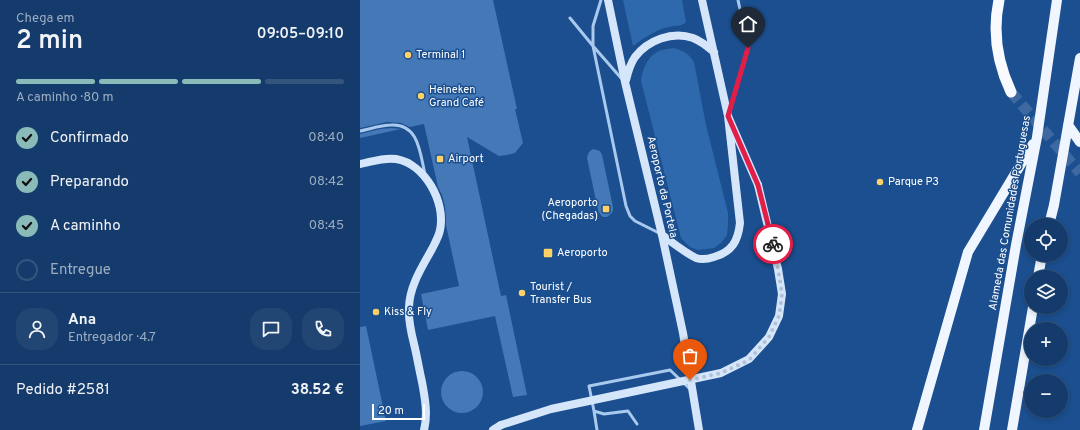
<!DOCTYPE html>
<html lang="pt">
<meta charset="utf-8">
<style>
body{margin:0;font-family:Overpass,sans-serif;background:#214673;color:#f1f3f6;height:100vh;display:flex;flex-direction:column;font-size:15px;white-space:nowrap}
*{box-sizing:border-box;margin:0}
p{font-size:13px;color:#9dadc1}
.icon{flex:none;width:22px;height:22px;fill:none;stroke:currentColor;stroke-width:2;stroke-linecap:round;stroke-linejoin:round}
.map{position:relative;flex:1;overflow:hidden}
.panel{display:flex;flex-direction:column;background:#143b6b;width:360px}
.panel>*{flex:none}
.controls{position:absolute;left:664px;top:218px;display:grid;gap:8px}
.controls a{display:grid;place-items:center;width:44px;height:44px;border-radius:50%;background:#143b6b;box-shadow:0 2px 6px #0003,0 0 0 1px #33557e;font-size:20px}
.scale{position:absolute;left:12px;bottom:10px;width:53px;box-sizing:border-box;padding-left:4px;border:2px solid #fff;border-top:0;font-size:11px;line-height:14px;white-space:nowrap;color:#fff;-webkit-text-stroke:3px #1b4f8f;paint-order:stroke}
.pin{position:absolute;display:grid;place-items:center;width:34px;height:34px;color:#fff;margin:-41px -17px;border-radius:50% 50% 50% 0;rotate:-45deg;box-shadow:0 0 4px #0007}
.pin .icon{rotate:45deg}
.courier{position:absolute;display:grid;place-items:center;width:40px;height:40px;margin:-20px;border:3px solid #e11d48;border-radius:50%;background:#fff;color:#222;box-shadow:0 1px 5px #0007}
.summary em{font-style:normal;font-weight:600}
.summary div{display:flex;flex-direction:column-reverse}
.summary{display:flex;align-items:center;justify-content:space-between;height:68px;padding:0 16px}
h1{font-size:26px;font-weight:600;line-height:30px}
.bar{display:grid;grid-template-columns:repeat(4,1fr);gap:6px 4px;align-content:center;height:48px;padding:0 16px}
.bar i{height:5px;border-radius:3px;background:#33557e}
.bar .current{background:#8bbbb9}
.bar p{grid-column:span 4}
.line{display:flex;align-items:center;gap:10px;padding:0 16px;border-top:1px solid #33557e}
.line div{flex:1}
.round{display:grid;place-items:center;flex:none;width:42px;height:42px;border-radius:16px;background:#214673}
ol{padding:0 16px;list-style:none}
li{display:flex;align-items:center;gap:12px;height:44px}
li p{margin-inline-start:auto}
li .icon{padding:4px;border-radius:50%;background:#8bbbb9;color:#111;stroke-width:4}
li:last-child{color:#9dadc1}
li i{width:22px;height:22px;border:2px solid #33557e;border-radius:50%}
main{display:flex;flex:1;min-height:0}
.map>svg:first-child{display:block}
</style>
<main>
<section class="panel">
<div class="summary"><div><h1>2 min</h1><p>Chega em</p></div><em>09:05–09:10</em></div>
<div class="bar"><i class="current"></i><i class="current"></i><i class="current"></i><i></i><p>A caminho · 80 m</p></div>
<ol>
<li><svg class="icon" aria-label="check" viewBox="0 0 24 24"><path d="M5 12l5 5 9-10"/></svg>Confirmado<p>08:40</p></li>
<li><svg class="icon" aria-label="check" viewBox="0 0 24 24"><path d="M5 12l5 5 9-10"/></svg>Preparando<p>08:42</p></li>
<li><svg class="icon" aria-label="check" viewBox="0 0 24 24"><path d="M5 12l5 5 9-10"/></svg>A caminho<p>08:45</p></li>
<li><i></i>Entregue</li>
</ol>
<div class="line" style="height:72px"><a class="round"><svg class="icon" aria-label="person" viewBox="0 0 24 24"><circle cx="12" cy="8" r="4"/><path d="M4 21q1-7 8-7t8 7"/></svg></a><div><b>Ana</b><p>Entregador · 4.7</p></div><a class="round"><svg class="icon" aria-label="chat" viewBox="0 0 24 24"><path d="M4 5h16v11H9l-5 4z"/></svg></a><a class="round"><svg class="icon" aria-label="phone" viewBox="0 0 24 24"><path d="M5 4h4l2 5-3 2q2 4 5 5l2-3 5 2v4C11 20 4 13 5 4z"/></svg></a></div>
<div class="line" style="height:52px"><div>Pedido #2581</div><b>38.52 €</b></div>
</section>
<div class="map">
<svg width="720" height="430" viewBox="0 0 720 430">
<rect width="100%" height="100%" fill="#1b4f8f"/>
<path fill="#2e69ad" d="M263,0H322L326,22C322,27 315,25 309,27C295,30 284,38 273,46Z
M313,48C323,50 329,54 334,62L346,125L368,213V224L367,235L362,242L354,248L338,250L330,247L321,238L281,81C282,71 287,57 297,52C302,49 308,49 313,48Z"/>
<path fill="#4478b7" d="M0,0H133L157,109H155L163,143L155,153L147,155L139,156L107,137L141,296L146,295L167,395L153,397L135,316L68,330L61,294L99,286L86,225V219L85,206L82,195L78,187L64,124L50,127L41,123L27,122L0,128Z
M31,128L41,129L0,138V134L20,129Z
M233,149L237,150L240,151L242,155L253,207V210L252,213L247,217H243L240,214L238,210L227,158L228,154L230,151Z
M6,326L26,421L0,426V327Z
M81 392a21 21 0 1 1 42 0a21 21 0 1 1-42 0Z"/>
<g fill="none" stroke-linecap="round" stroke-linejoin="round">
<path stroke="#3d69a0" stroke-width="11" stroke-dasharray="11 5.5" stroke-linecap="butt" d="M651,92L720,173"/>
<path stroke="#a9c9ee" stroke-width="3" d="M241,0L233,26V46L266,206L270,216L275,221L301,234
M210,18L233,46L261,78
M370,111L388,48L378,0
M0,131C10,129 21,125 31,125C59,123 60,154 65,174
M234,411L237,430
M277,424L268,411L244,414L234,411L229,386L310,370L331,390"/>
<path stroke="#d6e6fa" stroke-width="8" d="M248,0L265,82L302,235L323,333L339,430
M342,0L368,116L398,185
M266,80C268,72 270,64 275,57C288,40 312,31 333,38C341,41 347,46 354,52
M0,164C11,162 24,157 36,159C65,164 86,202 80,230C79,236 75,243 72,249C62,267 49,287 49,308C48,320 51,332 54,344C57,356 59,369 62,382C65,398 68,415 64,430
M302,235C313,243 324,252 336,258C342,260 348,259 354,257C372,252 378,241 380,223L368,116
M133,430L141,425"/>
<path stroke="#f0f6ff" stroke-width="10" d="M708,125L720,142
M689,225L694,205L720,58
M678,277L682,255
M557,430L608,252L673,144
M624,430L656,245L677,137L697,0
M652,430L673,307"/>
<path stroke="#f8faff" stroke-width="11" d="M639,0C632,33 637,62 651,92"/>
<path stroke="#d6e6fa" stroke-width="8" d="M141,425L191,409L361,373L389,359L409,337L419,316L422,294L418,269L398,185"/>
</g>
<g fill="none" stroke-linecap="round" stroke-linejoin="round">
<path stroke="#afc1d8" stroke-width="4" stroke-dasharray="0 7.2" d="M330,380L361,373L389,360L409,337L419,316L422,294L418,269L413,244"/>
<path stroke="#e11d48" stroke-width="5" d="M388,48L368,116L398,185L413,244"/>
</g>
<g fill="#ffd166" stroke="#1b4f8f" stroke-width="1.5">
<circle cx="48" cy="55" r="4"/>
<circle cx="61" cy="96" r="4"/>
<rect x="76" y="155" width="8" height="8" rx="2"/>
<circle cx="520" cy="182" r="4"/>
<rect x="242" y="205" width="8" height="8" rx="2"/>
<rect x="183" y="248" width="10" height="10" rx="2"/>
<circle cx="162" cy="293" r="4"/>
<circle cx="16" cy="312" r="4"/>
</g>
<g text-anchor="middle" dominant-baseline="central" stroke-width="3" stroke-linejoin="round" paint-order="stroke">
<g font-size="11" fill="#fff" stroke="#1b4f8f" text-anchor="start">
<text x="56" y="55">Terminal 1</text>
<text x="69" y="90">Heineken<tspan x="69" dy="13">Grand Café</tspan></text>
<text x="88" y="159">Airport</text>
<text x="528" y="182">Parque P3</text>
<text x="238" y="203" text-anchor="end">Aeroporto<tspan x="238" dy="13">(Chegadas)</tspan></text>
<text x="197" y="253">Aeroporto</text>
<text x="170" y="287">Tourist /<tspan x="170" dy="13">Transfer Bus</tspan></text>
<text x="24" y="312">Kiss &amp; Fly</text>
</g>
<g font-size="11" fill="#fff" stroke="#1b4f8f">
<text transform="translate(302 187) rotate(77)">Aeroporto da Portela</text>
<text transform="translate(650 213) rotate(-80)">Alameda das Comunidades Portuguesas</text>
</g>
</g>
</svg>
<div class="controls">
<a><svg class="icon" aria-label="locate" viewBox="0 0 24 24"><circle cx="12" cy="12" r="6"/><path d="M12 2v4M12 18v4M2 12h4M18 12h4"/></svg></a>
<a><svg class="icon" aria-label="layers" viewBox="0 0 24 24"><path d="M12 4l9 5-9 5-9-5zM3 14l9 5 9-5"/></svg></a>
<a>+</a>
<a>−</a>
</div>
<div class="scale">20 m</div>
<div class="pin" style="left:330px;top:380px;background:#ea580c"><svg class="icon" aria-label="bag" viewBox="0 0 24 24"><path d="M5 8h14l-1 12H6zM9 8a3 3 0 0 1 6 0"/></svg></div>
<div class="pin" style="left:388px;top:48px;background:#1f2937"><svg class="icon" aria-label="home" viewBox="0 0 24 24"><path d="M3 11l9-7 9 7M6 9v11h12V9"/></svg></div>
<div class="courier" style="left:413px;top:244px"><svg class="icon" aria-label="bike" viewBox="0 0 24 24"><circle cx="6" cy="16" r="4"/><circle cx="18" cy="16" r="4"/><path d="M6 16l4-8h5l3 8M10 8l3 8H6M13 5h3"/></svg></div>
</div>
</main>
